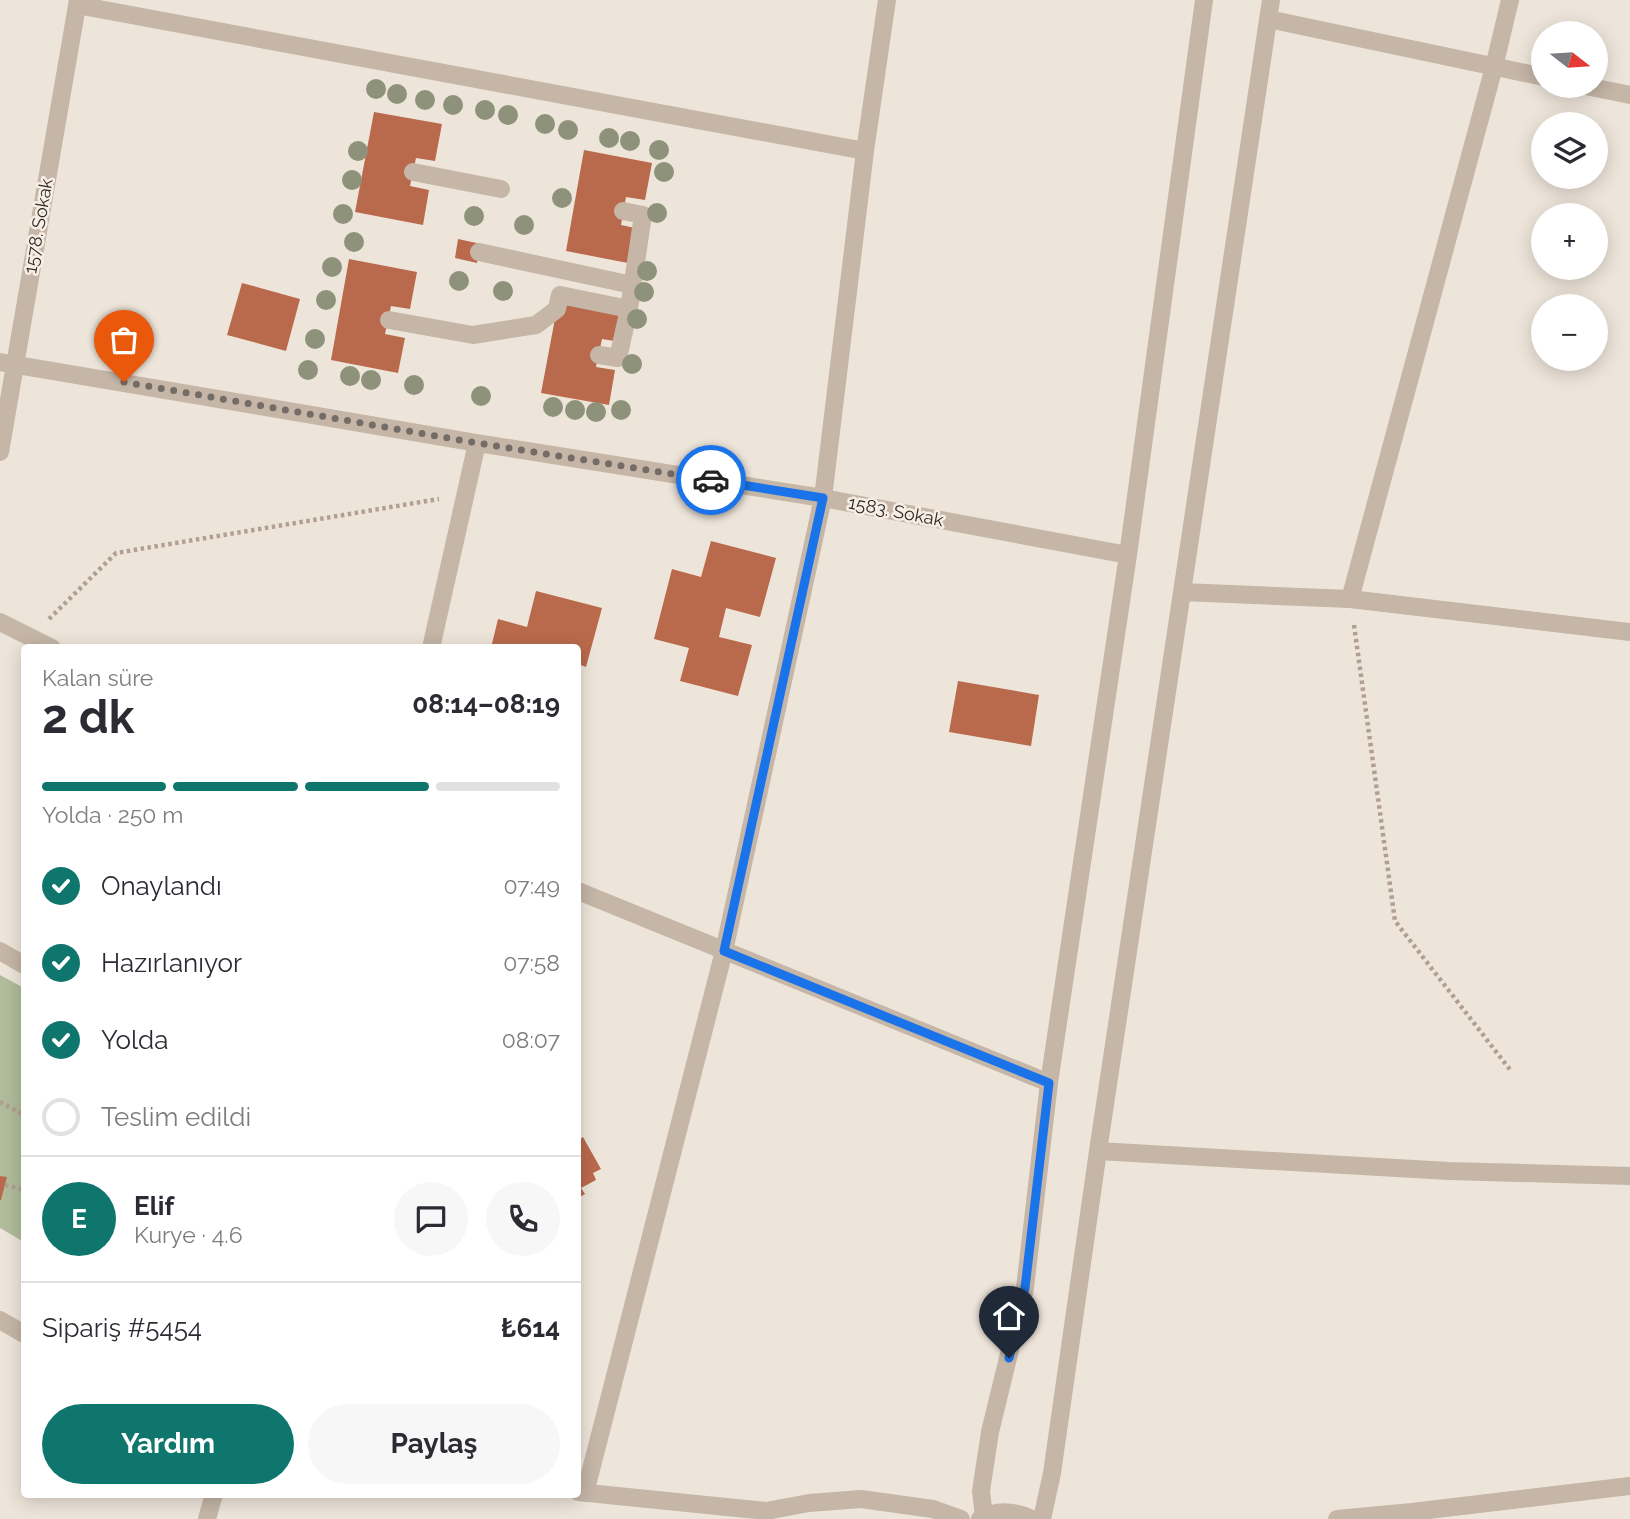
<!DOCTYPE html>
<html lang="tr">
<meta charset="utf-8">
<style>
body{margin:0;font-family:Raleway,sans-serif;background:#f7f7f7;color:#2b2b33;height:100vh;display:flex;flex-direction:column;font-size:26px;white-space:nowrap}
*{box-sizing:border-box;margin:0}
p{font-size:23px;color:#7c7c81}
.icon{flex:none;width:38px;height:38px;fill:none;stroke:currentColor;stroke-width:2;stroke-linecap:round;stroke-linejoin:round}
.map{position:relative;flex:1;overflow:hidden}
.side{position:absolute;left:21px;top:644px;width:560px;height:854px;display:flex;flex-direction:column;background:#fff;border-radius:7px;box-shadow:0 4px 18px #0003}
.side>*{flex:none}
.needle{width:46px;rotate:107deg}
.buttons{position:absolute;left:1531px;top:21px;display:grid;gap:14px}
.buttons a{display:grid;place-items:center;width:77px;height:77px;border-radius:50%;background:#fff;box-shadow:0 4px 18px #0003;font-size:35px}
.pin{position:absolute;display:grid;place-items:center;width:60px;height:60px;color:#fff;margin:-72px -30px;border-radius:50% 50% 50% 0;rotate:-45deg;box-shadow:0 0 7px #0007}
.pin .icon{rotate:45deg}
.courier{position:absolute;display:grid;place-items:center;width:70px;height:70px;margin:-35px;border:5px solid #1a73e8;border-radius:50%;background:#fff;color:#222;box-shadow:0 2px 9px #0007}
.overview em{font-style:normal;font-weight:700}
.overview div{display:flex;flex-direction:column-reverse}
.overview{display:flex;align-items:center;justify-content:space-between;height:119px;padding:0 21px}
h1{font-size:46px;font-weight:700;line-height:52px}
.bar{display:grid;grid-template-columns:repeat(4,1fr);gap:10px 7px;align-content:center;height:84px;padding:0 21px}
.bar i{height:9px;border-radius:5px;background:#e1e1e2}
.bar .on{background:#0f766e}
.bar p{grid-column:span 4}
.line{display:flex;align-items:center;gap:18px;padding:0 21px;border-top:2px solid #e1e1e2}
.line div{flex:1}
.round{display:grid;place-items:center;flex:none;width:74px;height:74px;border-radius:37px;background:#f7f7f7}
ol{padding:0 21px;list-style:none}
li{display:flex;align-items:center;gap:21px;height:77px}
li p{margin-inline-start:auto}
li .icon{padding:7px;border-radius:50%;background:#0f766e;color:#fff;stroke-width:4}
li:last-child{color:#7c7c81}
li i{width:38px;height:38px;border:4px solid #e1e1e2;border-radius:50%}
.cta{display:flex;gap:14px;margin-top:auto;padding:14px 21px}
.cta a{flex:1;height:80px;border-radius:42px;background:#0f766e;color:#fff;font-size:28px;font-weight:700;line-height:80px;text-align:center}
.cta a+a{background:#f7f7f7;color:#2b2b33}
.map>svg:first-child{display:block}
</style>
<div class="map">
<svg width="1630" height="1519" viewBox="0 0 1630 1519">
<rect width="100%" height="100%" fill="#eee5da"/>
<path fill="#b0bc9b" d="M0,975L24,988V1242L0,1228Z"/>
<path fill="#ba6a4c" d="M374,112L442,124L435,161L416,158L410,186L429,190L423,225L355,212Z
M584,150L652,163L645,200L626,197L621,225L640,229L633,264L566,251Z
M458,239L481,244L477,263L455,258Z
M349,259L417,272L410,309L391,306L385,334L405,338L398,373L331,360Z
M242,283L300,299L286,351L227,335Z
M560,292L628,305L621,342L602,339L596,367L615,370L609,405L541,393Z
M711,541L776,558L760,617L726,608L719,637L752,645L738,696L680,681L689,648L654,639L672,569L701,577Z
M536,591L602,608L586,667L578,664V648H491L498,619L527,627Z
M958,681L1039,695L1031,746L949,732Z
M583,1137L601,1169L593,1173L596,1180L581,1188L585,1194L578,1198V1140Z
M0,1176L7,1177L1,1200H0Z"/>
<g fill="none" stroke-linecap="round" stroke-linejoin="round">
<path stroke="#b1a091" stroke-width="4.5" stroke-dasharray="3.5 3.5" stroke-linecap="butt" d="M49,619L116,553L439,499
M1354,625L1395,921L1511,1071
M0,1102L24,1115
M5,1185L24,1190"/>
<path stroke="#c5b6a7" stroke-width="18" d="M77,5L865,151
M1268,19L1544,77
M1586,86L1630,95
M413,172L501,189
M479,252L632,285
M389,320L473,335L536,325L557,309L560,295L629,309L643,215L623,211
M599,355L618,358L629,309
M0,362L477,443L823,498L1128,555
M0,452L78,0
M1182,592L1350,599L1494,67L1510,0
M1350,599L1630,632
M0,622L52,648
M431,648L477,443
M578,891L1049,1083
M0,951L24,965
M1098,1151L1449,1171L1630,1176
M0,1320L24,1334
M578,1492L766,1511L809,1503L861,1499L933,1509L961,1519
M585,1493L724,951L823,498L865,151L887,0
M984,1517L981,1491L990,1432L1025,1288L1049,1083L1128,555L1204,0
M207,1519L214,1494
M980,1519C997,1509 1015,1511 1032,1519
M1042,1519L1052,1473L1098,1151L1271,0
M1337,1519L1412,1512L1630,1486"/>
</g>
<g fill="#8f927b">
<circle cx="376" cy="89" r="10"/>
<circle cx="397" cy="94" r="10"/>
<circle cx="425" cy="100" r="10"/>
<circle cx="453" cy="105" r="10"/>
<circle cx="485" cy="110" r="10"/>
<circle cx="508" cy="115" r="10"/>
<circle cx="545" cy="124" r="10"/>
<circle cx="568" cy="130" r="10"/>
<circle cx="609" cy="138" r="10"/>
<circle cx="630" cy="141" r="10"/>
<circle cx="659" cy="150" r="10"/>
<circle cx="358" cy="151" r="10"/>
<circle cx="664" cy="172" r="10"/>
<circle cx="352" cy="180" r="10"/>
<circle cx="562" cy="198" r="10"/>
<circle cx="657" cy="213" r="10"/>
<circle cx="343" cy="214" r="10"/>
<circle cx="474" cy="216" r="10"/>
<circle cx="524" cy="225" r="10"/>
<circle cx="354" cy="242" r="10"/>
<circle cx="332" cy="267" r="10"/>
<circle cx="647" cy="271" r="10"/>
<circle cx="459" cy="281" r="10"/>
<circle cx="503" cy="291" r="10"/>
<circle cx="644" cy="292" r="10"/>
<circle cx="326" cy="300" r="10"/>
<circle cx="637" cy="319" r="10"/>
<circle cx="315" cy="339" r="10"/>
<circle cx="632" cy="364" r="10"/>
<circle cx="308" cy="370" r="10"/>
<circle cx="350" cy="376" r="10"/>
<circle cx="371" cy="380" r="10"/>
<circle cx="414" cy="385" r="10"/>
<circle cx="481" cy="396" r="10"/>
<circle cx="553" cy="407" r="10"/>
<circle cx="575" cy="410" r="10"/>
<circle cx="621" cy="410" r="10"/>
<circle cx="596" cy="412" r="10"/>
</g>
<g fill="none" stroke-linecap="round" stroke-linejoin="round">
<path stroke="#746c66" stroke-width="7" stroke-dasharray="0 12.6" d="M124,382L477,443L711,480"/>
<path stroke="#1a73e8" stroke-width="9" d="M711,480L823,498L724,951L1049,1083L1025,1288L1009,1358"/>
</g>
<g text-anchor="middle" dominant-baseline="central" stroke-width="5" stroke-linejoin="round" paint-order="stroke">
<g font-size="18" fill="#322b27" stroke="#f7efe5">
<text transform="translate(38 226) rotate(-80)">1578. Sokak</text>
<text transform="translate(896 511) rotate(11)">1583. Sokak</text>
</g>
</g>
</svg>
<div class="buttons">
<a><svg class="needle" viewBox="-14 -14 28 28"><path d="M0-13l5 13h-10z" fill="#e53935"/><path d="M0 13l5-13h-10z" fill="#7c7c81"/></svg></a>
<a><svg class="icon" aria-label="layers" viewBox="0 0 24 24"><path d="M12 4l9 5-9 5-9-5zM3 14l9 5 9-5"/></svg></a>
<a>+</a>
<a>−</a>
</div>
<div class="pin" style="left:124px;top:382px;background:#ea580c"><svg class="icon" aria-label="bag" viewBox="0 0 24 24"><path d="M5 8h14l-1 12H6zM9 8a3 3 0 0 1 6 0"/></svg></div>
<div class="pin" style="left:1009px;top:1358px;background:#1f2937"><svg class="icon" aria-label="home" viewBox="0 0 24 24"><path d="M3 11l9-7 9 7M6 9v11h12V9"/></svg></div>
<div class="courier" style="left:711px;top:480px"><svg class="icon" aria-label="car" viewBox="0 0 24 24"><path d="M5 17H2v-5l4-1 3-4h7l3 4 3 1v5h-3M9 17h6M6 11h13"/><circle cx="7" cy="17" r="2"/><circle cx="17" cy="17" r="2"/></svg></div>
<section class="side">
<div class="overview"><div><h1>2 dk</h1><p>Kalan süre</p></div><em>08:14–08:19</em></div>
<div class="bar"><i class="on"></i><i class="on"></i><i class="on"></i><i></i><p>Yolda · 250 m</p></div>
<ol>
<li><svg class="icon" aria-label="check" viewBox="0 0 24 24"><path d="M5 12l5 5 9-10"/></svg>Onaylandı<p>07:49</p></li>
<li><svg class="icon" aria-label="check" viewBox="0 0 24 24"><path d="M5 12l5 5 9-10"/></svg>Hazırlanıyor<p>07:58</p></li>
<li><svg class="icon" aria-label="check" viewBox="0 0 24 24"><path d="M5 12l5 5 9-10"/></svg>Yolda<p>08:07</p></li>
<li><i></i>Teslim edildi</li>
</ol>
<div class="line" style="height:126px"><b class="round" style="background:#0f766e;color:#fff">E</b><div><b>Elif</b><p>Kurye · 4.6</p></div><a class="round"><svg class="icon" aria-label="chat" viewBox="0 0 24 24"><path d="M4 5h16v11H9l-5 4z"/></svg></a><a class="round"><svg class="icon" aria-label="phone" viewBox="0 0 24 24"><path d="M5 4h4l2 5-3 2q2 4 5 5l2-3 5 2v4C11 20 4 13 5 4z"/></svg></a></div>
<div class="line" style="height:91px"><div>Sipariş #5454</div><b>₺614</b></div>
<div class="cta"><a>Yardım</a><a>Paylaş</a></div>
</section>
</div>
